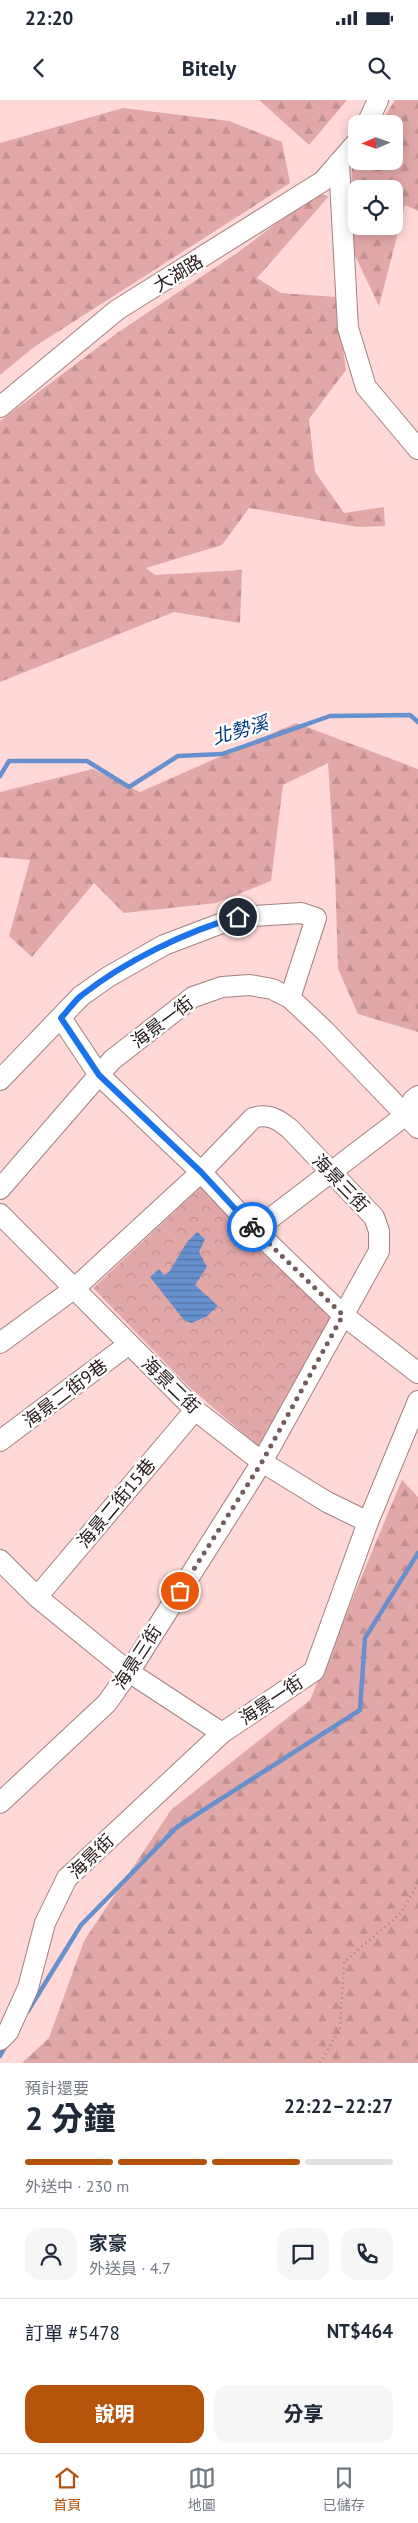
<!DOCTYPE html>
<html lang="zh-TW">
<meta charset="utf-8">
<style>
body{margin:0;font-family:"PT Sans","Noto Sans TC",sans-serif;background:#f6f6f7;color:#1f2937;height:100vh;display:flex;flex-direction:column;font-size:19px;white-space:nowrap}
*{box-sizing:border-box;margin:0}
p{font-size:16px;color:#747a83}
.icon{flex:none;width:28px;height:28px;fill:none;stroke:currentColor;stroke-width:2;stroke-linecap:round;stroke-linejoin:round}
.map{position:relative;height:1963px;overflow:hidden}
.sheet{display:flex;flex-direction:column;background:#fff;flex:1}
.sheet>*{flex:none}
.needle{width:32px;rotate:268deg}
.fabs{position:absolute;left:348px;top:15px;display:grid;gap:10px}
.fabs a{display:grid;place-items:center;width:55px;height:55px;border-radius:10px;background:#fff;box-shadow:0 2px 12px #0003;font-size:25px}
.pin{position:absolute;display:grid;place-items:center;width:42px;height:42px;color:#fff;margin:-21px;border:2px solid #fff;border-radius:50%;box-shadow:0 1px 5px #0007}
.courier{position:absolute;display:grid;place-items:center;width:50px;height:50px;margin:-25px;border:4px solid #1a73e8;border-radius:50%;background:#fff;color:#222;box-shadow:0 1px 6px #0007}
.overview em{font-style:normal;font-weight:800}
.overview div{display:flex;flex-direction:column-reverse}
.overview{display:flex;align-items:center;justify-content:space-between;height:85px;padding:0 25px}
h1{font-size:32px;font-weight:800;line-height:38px}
.bar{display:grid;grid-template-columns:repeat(4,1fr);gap:8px 5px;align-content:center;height:60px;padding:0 25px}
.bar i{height:6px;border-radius:4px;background:#e0e1e3}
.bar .active{background:#b45309}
.bar p{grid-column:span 4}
.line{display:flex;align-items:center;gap:12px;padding:0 25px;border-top:1px solid #e0e1e3}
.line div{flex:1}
.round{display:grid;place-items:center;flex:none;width:52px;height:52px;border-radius:15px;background:#f6f6f7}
.primary-button{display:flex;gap:10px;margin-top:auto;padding:10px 25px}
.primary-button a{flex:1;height:58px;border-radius:15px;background:#b45309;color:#fff;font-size:20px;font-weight:800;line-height:58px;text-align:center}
.primary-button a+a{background:#f6f6f7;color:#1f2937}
.status{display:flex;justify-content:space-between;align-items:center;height:35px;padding:0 25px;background:#fff;direction:ltr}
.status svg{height:14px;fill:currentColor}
header{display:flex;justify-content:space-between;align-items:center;height:65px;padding:0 25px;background:#fff;font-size:22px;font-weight:800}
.tab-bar{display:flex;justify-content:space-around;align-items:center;height:70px;border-top:1px solid #e0e1e3;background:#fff;font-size:14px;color:#747a83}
.tab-bar a{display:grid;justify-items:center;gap:2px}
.tab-bar .active{color:#b45309}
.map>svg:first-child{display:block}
</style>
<div class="status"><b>22:20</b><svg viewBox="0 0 49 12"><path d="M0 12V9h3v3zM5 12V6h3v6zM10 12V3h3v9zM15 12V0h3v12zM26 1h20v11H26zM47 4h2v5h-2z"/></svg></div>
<header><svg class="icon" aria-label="back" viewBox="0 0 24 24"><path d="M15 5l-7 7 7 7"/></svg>Bitely<svg class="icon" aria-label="search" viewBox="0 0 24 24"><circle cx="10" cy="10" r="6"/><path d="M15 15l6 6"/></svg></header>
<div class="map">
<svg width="418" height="1963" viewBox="0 0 418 1963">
<defs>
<pattern id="forest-firs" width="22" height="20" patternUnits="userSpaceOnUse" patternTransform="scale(1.25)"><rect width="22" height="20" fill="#e1a8a7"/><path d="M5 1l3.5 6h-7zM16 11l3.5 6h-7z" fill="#c1908f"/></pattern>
<pattern id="park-crowns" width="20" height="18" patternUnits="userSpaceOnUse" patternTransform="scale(1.25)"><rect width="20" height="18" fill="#e1a8a7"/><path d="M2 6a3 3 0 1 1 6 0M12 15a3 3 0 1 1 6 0" fill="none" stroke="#c1908f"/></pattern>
<pattern id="water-rules" width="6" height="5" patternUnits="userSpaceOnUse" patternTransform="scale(1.25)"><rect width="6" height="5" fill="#6790ce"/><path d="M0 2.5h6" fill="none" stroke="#5575a6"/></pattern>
</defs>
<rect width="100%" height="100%" fill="#ffd8d7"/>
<path fill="url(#forest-firs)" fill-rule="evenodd" d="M259,0H347L309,45Z
M395,0H418V111L405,105L379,206L349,143L352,68L356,61H394V24H380ZM356,89H394V126H356Z
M123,8L229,21L282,42L290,83L34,247L0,275V43Z
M315,94L329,96L257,178L281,193L336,197L346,270L309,319L315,372L344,413L384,407L385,426L358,427L249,408L222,445L146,468L155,475L242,470L240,523L174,512L0,582V321L117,233L237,153Z
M296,623L418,669V932L358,914L338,869L335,771L328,663L283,685L271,781L216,803L124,813L94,783L32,857L9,836L30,760L0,757V692L93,669L140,692Z
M402,1380L418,1397V1963H22L49,1938L84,1841L171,1710L310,1600Z"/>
<path fill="url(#park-crowns)" d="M201,1087L336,1218L259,1347L187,1285L93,1188Z"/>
<path fill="url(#water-rules)" d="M197,1132L205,1139L199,1152L207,1167L195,1185L218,1206L206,1217L191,1223L184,1220L150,1177L159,1169L164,1175L169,1172L187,1142Z"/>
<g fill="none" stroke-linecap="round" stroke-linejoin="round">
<path stroke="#6790ce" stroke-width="4.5" d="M0,676L9,661H87L129,687L178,656L222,654L330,616L410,615L418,622
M28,1911L81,1825L177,1727L360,1610L365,1538L418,1453
M0,1956L6,1945"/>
<defs>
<path id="minor" d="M367,24L378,0
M339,62L348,228L366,287L418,349
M0,307L117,210L323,81L356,43
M61,918L99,975L201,1072L255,1130L343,1215L418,1273
M0,980L81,896L108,877L164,845L238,817L301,813L316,818L290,898
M0,1089L112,960L193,897L222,887L250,885L272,889L290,898L324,930L418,1028
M0,1114L195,1310L262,1362L327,1402L368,1422
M255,1130L407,1014L413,1000L418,996
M0,1243L75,1188L201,1072L253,1018C268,1013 278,1019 290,1029L374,1117L379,1131V1151L262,1362L129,1572L107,1603L0,1703
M0,1341L129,1244
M0,1460L37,1497L129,1572L222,1633
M37,1497L195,1310
M0,1940L8,1932L28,1888L45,1823L67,1778L222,1633L314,1571L368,1422L418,1301"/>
</defs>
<use href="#minor" stroke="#a3807f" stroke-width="22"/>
<path stroke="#9f8382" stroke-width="2.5" stroke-dasharray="1 4" stroke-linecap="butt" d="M320,1963L340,1929L344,1862L402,1812L418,1783"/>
<use href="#minor" stroke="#fff" stroke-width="20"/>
</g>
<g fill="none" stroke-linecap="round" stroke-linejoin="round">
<path stroke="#735c5c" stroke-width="5" stroke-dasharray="0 9" d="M180,1491L262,1362L343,1215L252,1127"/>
<path stroke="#1a73e8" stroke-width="6" d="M238,817C186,831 124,862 82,895C74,901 68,911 61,918L99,975L201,1072L252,1127"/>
</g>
<g text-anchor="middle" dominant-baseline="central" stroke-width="5" stroke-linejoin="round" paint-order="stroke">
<g font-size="18" fill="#271919" stroke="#fff">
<text transform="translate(178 173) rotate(-31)">大湖路</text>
<text transform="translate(162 922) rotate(-37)">海景一街</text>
<text transform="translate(341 1083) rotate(46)">海景三街</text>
<text transform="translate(171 1285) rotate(44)">海景二街</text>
<text transform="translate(65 1293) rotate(-37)">海景二街9巷</text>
<text transform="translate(116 1403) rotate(-50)">海景二街15巷</text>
<text transform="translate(137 1557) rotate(-57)">海景三街</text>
<text transform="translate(271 1600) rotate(-34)">海景一街</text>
<text transform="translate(91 1756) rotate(-44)">海景街</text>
</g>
<g font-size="19" font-style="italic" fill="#00377e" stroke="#fff">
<text transform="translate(240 630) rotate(-16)">北勢溪</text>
</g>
</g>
</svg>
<div class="fabs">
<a><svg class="needle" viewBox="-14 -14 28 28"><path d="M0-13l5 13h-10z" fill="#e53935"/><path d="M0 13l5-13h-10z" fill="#747a83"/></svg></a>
<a><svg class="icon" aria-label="locate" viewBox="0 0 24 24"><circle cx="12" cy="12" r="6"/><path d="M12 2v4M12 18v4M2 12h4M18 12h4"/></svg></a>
</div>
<div class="pin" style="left:180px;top:1491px;background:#ea580c"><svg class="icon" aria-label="bag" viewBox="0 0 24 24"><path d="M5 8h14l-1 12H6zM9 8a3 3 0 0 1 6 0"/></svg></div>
<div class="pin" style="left:238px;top:817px;background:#1f2937"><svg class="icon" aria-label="home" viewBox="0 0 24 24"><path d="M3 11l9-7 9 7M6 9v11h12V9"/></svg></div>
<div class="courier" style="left:252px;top:1127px"><svg class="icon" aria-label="bike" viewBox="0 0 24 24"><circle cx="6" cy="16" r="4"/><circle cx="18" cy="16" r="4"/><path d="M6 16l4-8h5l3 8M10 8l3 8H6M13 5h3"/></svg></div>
</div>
<section class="sheet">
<div class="overview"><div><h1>2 分鐘</h1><p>預計還要</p></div><em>22:22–22:27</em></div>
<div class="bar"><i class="active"></i><i class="active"></i><i class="active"></i><i></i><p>外送中 · 230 m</p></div>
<div class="line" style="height:90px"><a class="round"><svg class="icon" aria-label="person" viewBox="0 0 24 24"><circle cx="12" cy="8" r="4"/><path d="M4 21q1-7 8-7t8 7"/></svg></a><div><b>家豪</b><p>外送員 · 4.7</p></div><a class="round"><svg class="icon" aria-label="chat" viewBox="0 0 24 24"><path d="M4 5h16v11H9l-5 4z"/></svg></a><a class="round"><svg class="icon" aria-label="phone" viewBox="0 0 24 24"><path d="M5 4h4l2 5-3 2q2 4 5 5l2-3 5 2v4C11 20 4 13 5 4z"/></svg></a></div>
<div class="line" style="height:65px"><div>訂單 #5478</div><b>NT$464</b></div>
<div class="primary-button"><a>說明</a><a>分享</a></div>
</section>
<nav class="tab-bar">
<a class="active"><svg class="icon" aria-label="home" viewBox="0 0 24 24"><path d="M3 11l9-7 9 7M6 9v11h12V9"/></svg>首頁</a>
<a><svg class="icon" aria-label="map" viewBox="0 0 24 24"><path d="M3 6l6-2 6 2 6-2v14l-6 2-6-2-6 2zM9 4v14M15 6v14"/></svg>地圖</a>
<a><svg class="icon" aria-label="saved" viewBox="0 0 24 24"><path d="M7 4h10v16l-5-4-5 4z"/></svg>已儲存</a>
</nav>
